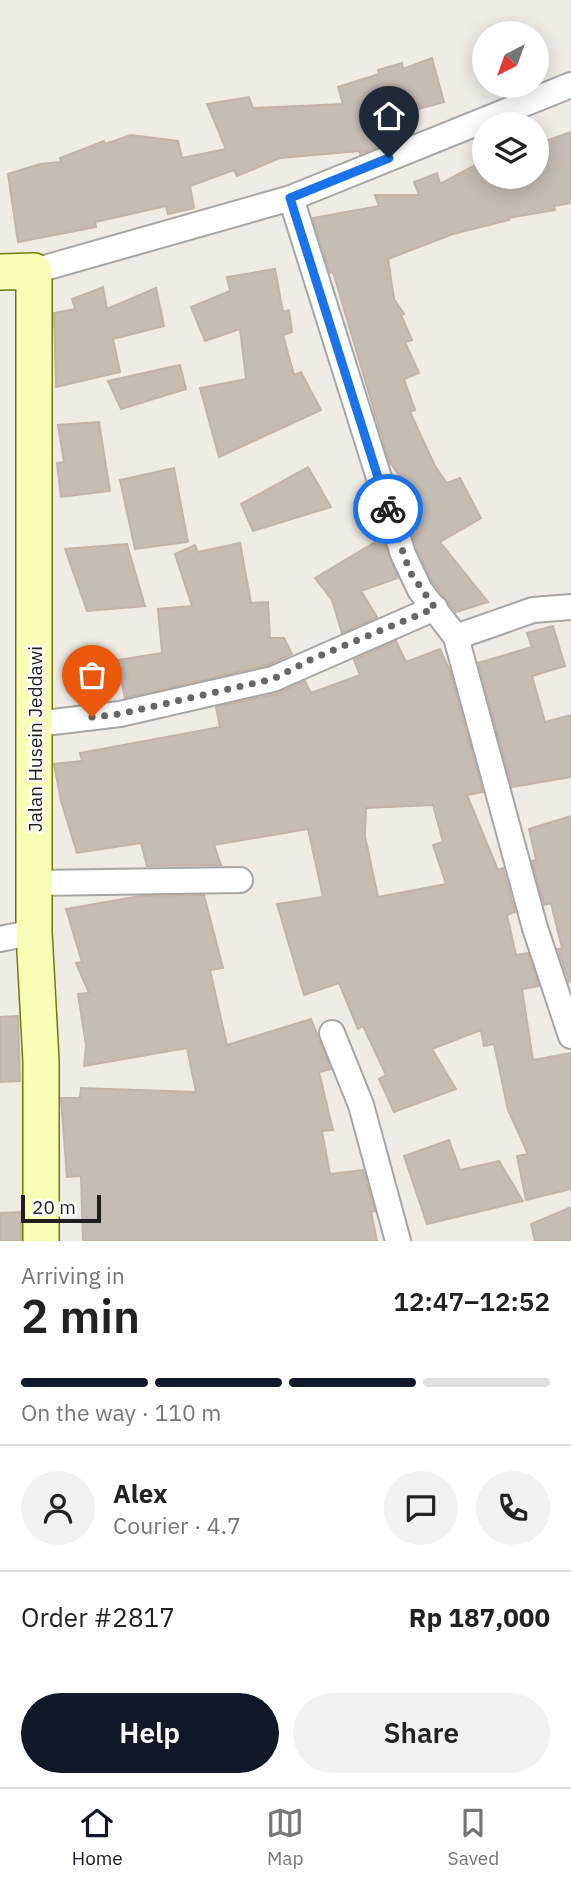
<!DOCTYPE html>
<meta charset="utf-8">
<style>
body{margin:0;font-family:"IBM Plex Sans",sans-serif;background:#f2f2f2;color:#222;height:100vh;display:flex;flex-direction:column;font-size:26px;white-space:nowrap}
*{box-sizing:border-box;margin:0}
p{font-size:23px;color:#767676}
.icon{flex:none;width:38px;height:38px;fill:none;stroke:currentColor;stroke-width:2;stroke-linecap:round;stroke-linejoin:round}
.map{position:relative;height:1241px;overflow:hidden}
.panel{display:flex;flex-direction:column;background:#fff;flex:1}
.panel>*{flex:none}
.needle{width:46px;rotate:221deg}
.controls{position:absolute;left:472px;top:21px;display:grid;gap:14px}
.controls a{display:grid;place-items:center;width:77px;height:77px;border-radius:50%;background:#fff;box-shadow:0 4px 18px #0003;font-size:35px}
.scale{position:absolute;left:21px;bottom:18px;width:80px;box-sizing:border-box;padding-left:7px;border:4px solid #1f1f1f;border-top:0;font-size:19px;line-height:24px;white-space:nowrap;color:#1f1f1f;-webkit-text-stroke:5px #fff;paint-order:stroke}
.pin{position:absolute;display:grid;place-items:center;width:60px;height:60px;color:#fff;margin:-72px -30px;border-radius:50% 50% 50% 0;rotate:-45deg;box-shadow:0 0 7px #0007}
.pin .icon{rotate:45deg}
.courier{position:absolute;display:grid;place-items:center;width:70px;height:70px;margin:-35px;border:5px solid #1a73e8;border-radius:50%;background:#fff;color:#222;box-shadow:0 2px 9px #0007}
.overview em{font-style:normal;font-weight:600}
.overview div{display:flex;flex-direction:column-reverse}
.overview{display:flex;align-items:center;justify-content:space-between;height:119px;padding:0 21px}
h1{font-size:46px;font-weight:600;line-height:52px}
.bar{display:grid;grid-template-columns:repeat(4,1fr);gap:10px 7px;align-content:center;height:84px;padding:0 21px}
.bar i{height:9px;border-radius:5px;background:#e0e0e0}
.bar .selected{background:#111827}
.bar p{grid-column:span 4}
.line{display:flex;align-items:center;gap:18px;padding:0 21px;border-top:2px solid #e0e0e0}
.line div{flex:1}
.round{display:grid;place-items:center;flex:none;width:74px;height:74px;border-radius:37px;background:#f2f2f2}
.action{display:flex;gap:14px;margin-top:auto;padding:14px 21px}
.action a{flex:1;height:80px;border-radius:42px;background:#111827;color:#fff;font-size:28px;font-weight:600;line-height:80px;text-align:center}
.action a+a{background:#f2f2f2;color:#222}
.menu{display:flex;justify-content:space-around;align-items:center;height:98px;border-top:2px solid #e0e0e0;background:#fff;font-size:19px;color:#767676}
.menu a{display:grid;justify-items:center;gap:4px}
.menu .selected{color:#111827}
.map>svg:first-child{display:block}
</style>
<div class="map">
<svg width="571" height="1241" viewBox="0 0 571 1241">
<rect width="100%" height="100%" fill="#f0ece5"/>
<path fill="#c5bcb4" stroke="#c3b3a6" stroke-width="2" fill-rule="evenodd" d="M432,58L444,102L411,111L413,126L385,130L388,143L360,154V151L280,158L237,176L234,170L190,186L194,208L168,214L166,206L95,222L96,227L18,242L8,174L40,164L61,162L60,158L104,141L105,144L131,135L178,141L182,158L226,149L207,104L249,97L253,108L343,104L338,87L379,74L378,70L402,63L403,69Z
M571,132V203L554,206L555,210L508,218L509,220L453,234L388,259L394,299L404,314L401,315L412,340L405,342L419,373L404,379L415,410L410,412L435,466L447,483L460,478L481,518L440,542L488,602L456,612L432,581L417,549L403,505L408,503L401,478L389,461L333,272L330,273L313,218L379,206L375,195H419L414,182L437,173L440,184L485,160V177H537V144Z
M275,269L283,312L289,310L292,332L283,335L294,375L301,372L321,410L219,457L200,388L246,379L240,329L205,341L191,307L230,291L227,277Z
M103,287L107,309L156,288L164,326L113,339L120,372L56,387L54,313L75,309L72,299Z
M180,365L186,389L121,409L108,381Z
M99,422L110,491L61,497L57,463L64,462L58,425Z
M308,467L331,507L253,531L241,504Z
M174,468L188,542L135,549L120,480Z
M382,538L398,578L361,591L377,617L342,633L332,600L315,578Z
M240,543L251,603L268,602L270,638H284L292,654L268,665L125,698L117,660L162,653L158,609L192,606L175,554L195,545L198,552Z
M127,544L145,606L87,611L65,549Z
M553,626L565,666L532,676L545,722L571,715V777L512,787L478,663L532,647L527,633Z
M396,641L406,662L440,649L450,671L483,792L467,795L498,870L503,868L515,912L507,915L516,955L528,953L539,986L522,989L533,1060L571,1053V1189L526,1200L517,1156L528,1154L508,1110L494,1044L484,1046L481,1030L432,1049L456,1089L394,1112L379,1079L386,1075L363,1026L358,1029L339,983L304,995L277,904L323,897L308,829L214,845L221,865L147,866L141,843L77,853L61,801L54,764L82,761L80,753L220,727L216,707L276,694L305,681L311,693L360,675L354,660ZM433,805L443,842L433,845L446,884L378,897L365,836L366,808Z
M571,816V981L569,982L558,949L562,948L551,903L544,905L532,861L536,860L529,829Z
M204,895L223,968L210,970L227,1045L311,1019L331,1069L319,1072L333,1130L322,1131L330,1174L363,1170L375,1211L371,1212L377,1241H83L81,1176L67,1177L61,1098H80L81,1088L196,1092L187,1048L84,1066L86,1045L78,994L89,993L76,963L82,962L66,909L140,896Z
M18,1016L20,1081L0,1082V1017Z
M449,1140L460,1170L499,1161L523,1201L427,1224L404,1156Z
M571,1207V1241H535L531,1224Z
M21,1212V1241H0V1213Z"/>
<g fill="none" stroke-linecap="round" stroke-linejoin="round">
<defs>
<path id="street" d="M291,198L403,554L420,590L456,637L535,928L571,1036
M34,271L291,198L571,85
M456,637L533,610L571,607
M36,724L120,714L273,679L435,608
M35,883L240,880
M0,939L34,932
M332,1033L361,1105L398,1241"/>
<path id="secondary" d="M0,272L34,271V932L41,1061V1241"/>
</defs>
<use href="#street" stroke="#a6a6a6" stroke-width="28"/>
<use href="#secondary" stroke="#6f7c00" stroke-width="38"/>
<use href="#street" stroke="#fff" stroke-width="24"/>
<use href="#secondary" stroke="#fafdb6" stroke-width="35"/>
</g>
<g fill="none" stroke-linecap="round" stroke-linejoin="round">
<path stroke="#686764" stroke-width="7" stroke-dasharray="0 12.6" d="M92,717L120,714L273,679L312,659L435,608L410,572L388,509"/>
<path stroke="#1a73e8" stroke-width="9" d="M388,509L290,198L389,158"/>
</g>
<g text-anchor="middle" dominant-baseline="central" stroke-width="5" stroke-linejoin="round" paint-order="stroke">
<g font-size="19" fill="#1f1f1f" stroke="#fff">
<text transform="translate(35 739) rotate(-90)">Jalan Husein Jeddawi</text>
</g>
</g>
</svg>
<div class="controls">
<a><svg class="needle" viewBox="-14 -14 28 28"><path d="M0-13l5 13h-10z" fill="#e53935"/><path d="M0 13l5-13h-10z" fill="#767676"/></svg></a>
<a><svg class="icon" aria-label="layers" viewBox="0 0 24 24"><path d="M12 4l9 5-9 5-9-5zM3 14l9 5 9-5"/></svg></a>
</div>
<div class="scale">20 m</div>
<div class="pin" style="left:92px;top:717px;background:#ea580c"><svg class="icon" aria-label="bag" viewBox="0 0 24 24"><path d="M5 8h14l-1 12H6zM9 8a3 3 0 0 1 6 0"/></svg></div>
<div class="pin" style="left:389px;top:158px;background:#1f2937"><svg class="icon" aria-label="home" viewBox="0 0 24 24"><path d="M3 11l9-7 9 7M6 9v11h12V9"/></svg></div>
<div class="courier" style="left:388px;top:509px"><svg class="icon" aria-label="bike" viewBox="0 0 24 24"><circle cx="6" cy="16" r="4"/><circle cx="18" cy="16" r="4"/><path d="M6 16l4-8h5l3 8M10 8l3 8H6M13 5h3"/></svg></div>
</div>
<section class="panel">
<div class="overview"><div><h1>2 min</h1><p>Arriving in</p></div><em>12:47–12:52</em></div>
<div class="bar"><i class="selected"></i><i class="selected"></i><i class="selected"></i><i></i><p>On the way · 110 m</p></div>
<div class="line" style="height:126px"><a class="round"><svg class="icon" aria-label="person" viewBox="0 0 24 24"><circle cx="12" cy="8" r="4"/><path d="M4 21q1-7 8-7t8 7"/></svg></a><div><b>Alex</b><p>Courier · 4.7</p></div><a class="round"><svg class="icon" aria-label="chat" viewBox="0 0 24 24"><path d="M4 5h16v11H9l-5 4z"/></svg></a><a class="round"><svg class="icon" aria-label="phone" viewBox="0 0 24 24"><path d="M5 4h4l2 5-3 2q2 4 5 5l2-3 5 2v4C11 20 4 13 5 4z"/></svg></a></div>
<div class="line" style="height:91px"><div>Order #2817</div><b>Rp 187,000</b></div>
<div class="action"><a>Help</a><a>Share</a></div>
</section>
<nav class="menu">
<a class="selected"><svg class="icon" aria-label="home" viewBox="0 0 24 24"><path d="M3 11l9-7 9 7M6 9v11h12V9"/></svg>Home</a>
<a><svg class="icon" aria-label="map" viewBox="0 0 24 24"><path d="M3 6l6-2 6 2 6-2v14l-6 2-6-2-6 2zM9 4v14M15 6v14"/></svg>Map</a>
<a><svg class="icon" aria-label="saved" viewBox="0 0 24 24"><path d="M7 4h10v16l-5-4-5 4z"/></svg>Saved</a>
</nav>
